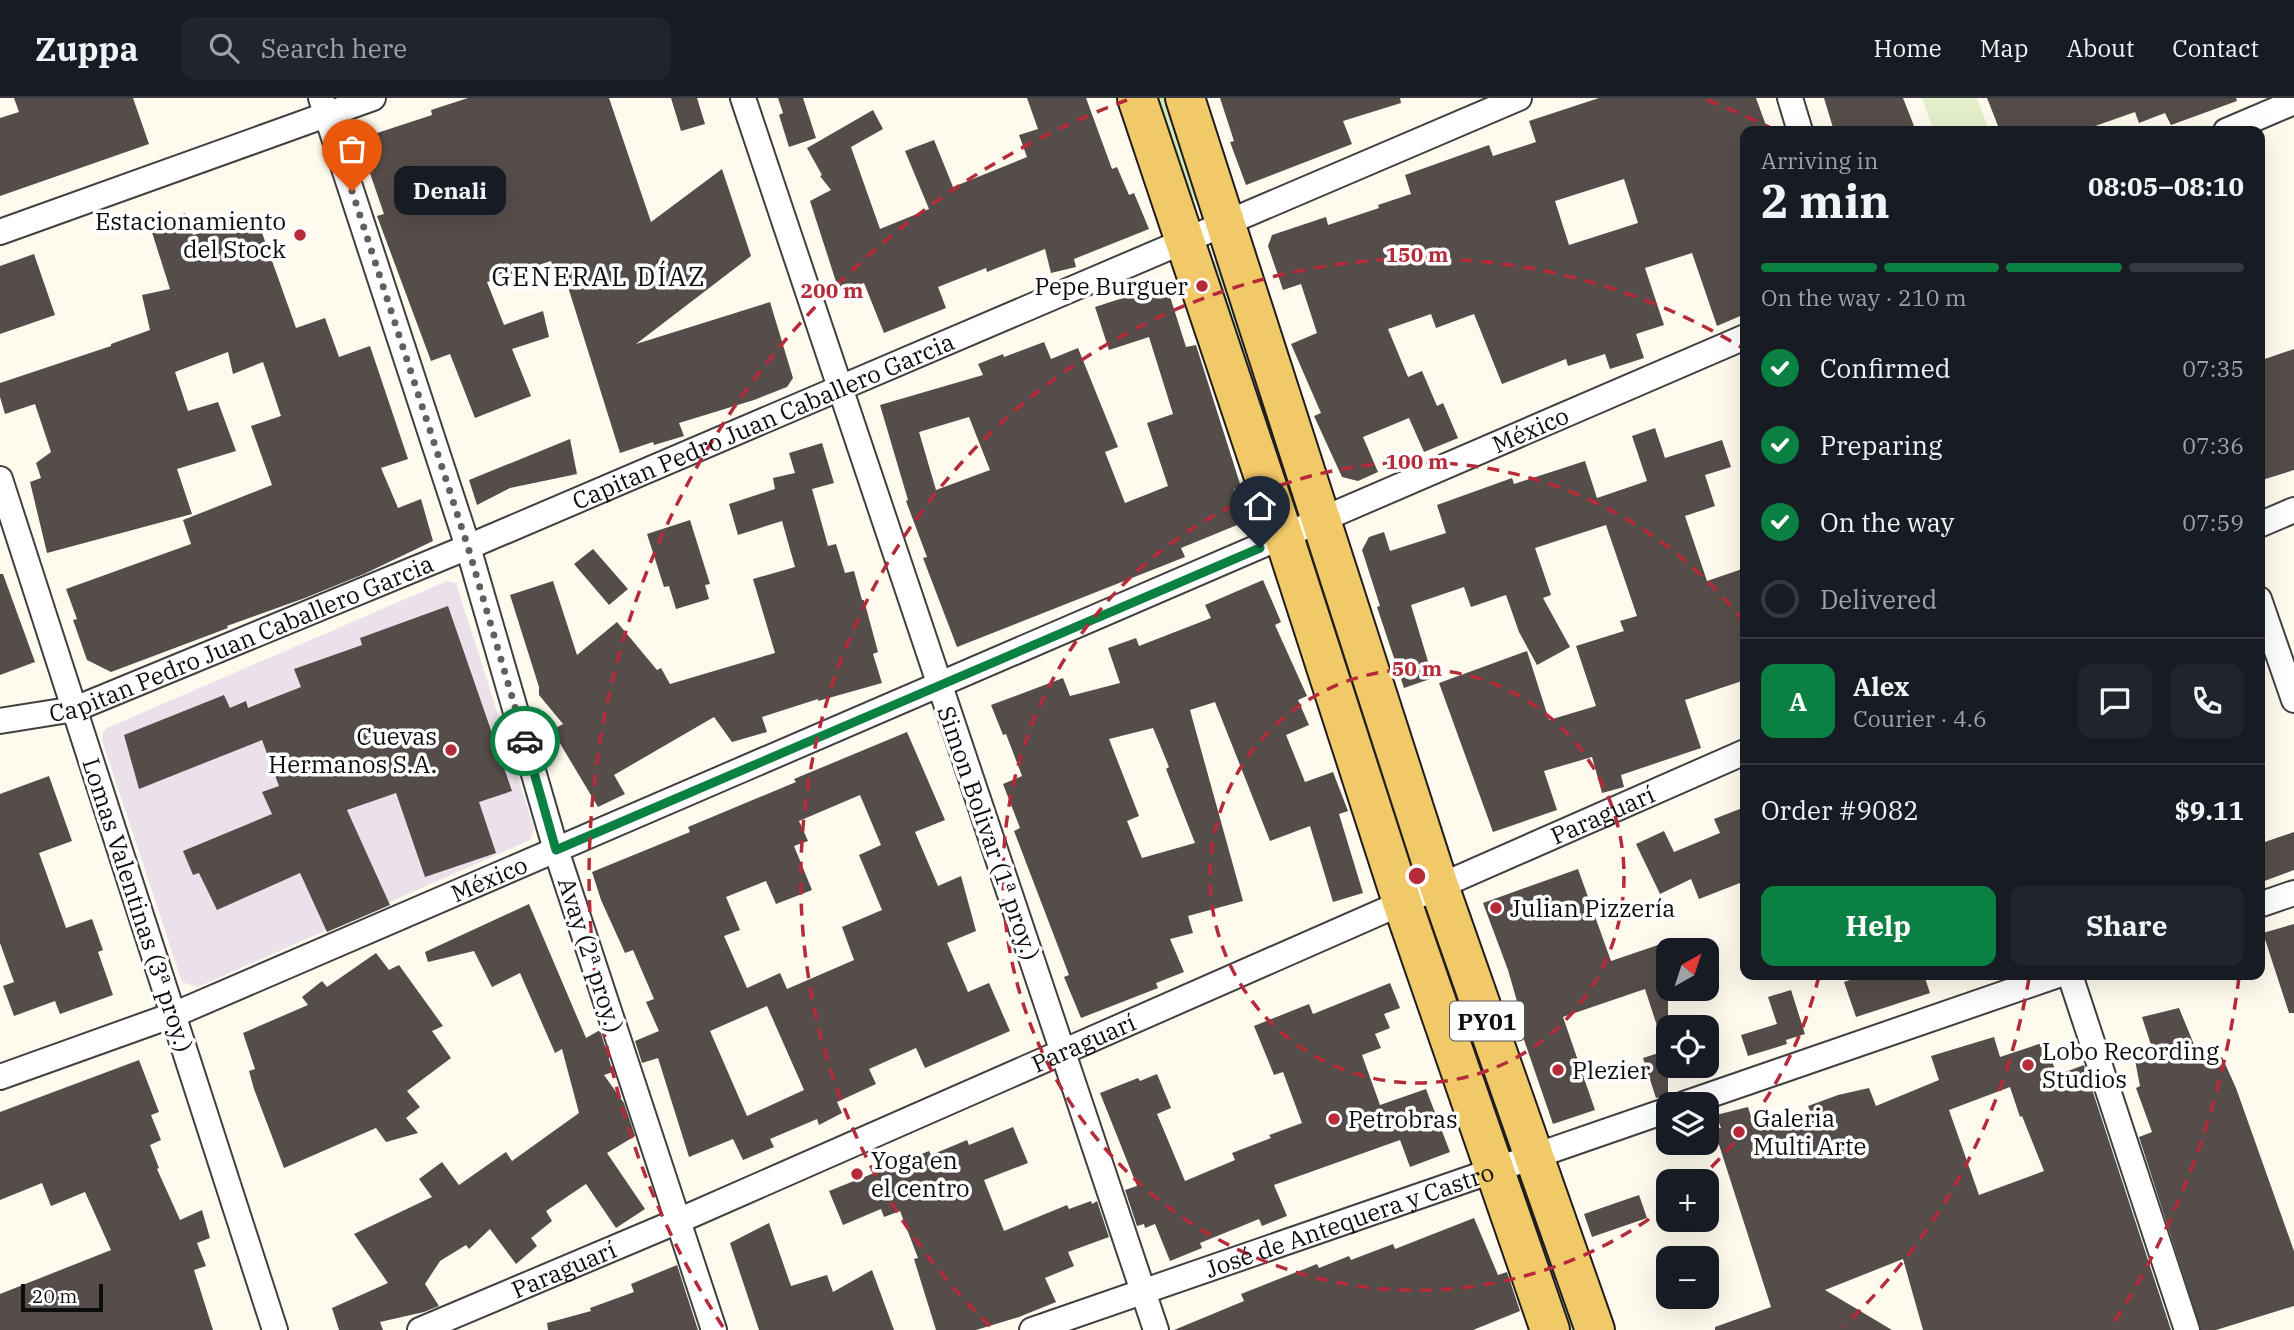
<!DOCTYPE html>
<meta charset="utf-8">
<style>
body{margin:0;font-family:"IBM Plex Serif",serif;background:#20242c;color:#f1f3f6;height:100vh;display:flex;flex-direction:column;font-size:26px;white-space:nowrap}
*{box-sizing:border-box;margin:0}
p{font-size:23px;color:#9ea1a6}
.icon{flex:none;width:38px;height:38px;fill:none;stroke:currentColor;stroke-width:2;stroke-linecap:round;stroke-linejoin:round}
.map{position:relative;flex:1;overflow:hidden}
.sheet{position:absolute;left:1740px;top:28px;width:525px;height:854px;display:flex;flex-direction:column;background:#171b24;border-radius:14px;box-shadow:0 7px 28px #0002}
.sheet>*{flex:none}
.needle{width:46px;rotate:39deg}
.fabs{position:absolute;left:1656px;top:840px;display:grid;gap:14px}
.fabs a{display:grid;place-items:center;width:63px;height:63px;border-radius:14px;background:#171b24;box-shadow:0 7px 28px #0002;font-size:35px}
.scale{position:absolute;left:21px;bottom:18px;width:82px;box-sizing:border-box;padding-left:7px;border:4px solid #0d0d0d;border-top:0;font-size:19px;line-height:24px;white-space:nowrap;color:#0d0d0d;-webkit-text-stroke:5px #fff;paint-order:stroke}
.pin{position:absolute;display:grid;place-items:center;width:60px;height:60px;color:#fff;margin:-72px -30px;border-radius:50% 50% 50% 0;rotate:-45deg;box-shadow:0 0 7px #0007}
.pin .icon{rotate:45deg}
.courier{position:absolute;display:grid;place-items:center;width:70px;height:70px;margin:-35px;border:5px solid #0b8043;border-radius:50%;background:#fff;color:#222;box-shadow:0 2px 9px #0007}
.bubble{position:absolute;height:49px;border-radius:14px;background:#171b24;box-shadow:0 7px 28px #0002;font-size:23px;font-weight:800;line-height:49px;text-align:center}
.head em{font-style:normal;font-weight:800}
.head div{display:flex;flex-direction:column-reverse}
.head{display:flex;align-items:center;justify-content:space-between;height:119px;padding:0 21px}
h1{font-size:46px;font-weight:800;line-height:52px}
.bar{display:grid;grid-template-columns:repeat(4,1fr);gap:10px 7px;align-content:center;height:84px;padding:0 21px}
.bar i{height:9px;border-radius:5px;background:#363941}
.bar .selected{background:#0b8043}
.bar p{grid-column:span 4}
.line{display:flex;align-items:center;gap:18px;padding:0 21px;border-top:2px solid #363941}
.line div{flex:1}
.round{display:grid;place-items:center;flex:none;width:74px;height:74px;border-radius:14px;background:#20242c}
ol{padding:0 21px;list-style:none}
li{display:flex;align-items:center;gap:21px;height:77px}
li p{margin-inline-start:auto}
li .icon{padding:7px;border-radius:50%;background:#0b8043;color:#fff;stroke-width:4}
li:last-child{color:#9ea1a6}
li i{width:38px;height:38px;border:4px solid #363941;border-radius:50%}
.button{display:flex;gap:14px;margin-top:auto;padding:14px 21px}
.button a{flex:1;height:80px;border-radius:14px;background:#0b8043;color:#fff;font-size:28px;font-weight:800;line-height:80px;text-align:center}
.button a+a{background:#20242c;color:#f1f3f6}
header{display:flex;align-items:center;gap:42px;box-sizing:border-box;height:98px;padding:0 35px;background:#171b24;border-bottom:2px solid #363941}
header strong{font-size:33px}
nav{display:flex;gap:38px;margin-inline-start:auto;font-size:24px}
.search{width:490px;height:63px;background:#20242c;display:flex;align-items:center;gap:18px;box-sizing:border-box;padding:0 24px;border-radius:14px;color:#9ea1a6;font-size:26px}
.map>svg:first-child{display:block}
</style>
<header>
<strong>Zuppa</strong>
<div class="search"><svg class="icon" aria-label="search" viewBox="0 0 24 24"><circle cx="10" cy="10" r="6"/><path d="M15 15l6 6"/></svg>Search here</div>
<nav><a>Home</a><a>Map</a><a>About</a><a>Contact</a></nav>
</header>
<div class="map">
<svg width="2294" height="1232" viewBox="0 0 2294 1232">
<rect width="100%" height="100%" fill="#fefaed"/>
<path fill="#eae1eb" d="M447,483L456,485L534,730L530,742L198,889L182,884L102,642L103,634L107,630Z"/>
<path fill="#d3e7b9" d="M1158,0H1170L1200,103L1197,104L1192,100Z
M1218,161L1296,401H1290L1214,170L1213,165Z
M1316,459L1414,766H1408L1310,463Z
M1526,1092L1578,1232H1566L1521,1095Z"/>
<path fill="#e4efca" d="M1922,0H1977L1989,33H1934Z"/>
<path fill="#554d4a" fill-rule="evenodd" d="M14,0H133L149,46L0,98V20L19,14Z
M468,0H609L651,124L722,71L751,158L636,246L770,204L793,280L787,289L754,302L679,325L684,338L654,347L653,344L620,355L563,173L555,175L551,163L487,184L504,227L543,213L549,239L512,251L531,298L475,320L450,256L431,263L377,118L384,116L360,46L365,39L432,17L431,12Z
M671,0H697L705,26L681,33Z
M778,0H803L816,40L789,49L779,17L783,15Z
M1027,0H1086L1112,71L1117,69L1129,97L1134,95L1149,131L1074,161L1076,169L1051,175L1045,151L987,174L986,170L938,189L946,210L884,235L864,185L839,193L810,103L831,92L820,78L822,77L807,50L873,12L883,31L851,49L880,131L929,111L905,53L934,42L953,89L1027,59L1019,37L1038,31Z
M1220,0H1400L1401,5L1343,23L1352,46L1246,87L1230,44L1234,43Z
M1599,0H1756L1768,33H1745V216L1717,228L1692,155L1645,170L1664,227L1636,236L1644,260L1610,271L1605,256L1568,268L1566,261L1502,286L1474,216L1436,230L1431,216L1388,231L1408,279L1422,273L1437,308L1443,305L1458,340L1424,354L1409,320L1363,339L1378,374L1358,383L1342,379L1314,318L1321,315L1291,246L1317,235L1301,186L1283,192L1268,148L1272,137L1326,119L1328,127L1379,110L1378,107L1411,96L1405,77L1489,47L1493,58L1536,44L1529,23ZM1624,81L1638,125L1569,147L1555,103Z
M1824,0H1903L1916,33H1834Z
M1987,0H2236L2237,3L2171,27L2165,15L2139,25L2135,14L2081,33H2000Z
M185,115L193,137L256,118L296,230L325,220L339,259L370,248L408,361L381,370L398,410L421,401L433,443L364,476L305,500L227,528L228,530L111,574L87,562L73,522L77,521L66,491L191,446L183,422L272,387L251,328L281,318L263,264L233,276L228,254L175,274L188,313L218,304L236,353L177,371L192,416L47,455L30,384L41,380L36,365L51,354L35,306L5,316L0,299V285L111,248V246L150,232L142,197L170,191L150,128Z
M34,156L55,217L0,236V168Z
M1166,186L1186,249L1196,247L1241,389L1234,391L1247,423L1181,450L1185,459L957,549L923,460L927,459L906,403L908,402L880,307L983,277L978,266L1003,256L1004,259L1044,244L1051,261L1078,250L1118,349L1105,354L1125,405L1168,388L1147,325L1173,316L1149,239L1109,252L1095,209ZM969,319L990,372L936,392L919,334Z
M2294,251V372L2259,383V263Z
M1655,330L1665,360L1722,342L1731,369L1705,377L1715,408L1685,418L1707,483L1745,470V582L1685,602L1701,650L1621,677L1624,689L1602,695L1592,659L1544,673L1557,712L1493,734L1439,585L1527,553L1549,622L1596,608L1576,548L1624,533L1620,523L1637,518L1606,427L1535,450L1551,497L1543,500L1570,549L1537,567L1519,534L1506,497L1471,509L1464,489L1411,507L1433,580L1404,590L1377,509L1380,508L1362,452L1369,439L1384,434L1390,453L1446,435L1437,407L1512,380L1514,386L1585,363L1597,400L1647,383L1632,338Z
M570,341L577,376L510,390L477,407L469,382Z
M822,345L834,385L812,391L828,448L836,446L845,475L854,473L862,502H864L878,554L873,556L882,585L818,603V601L762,619L767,634L732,644L714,619L614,677L625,696L598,709L552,632L563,626L539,597V589L510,497L553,483L577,557L617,524L657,572L661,570L670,586L775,555L753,481L795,469L782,423L738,437L729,406L775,391L773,380L795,375L789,355Z
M690,422L710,486L705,487L709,501L676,511L669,488L664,489L647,436Z
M593,451L628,491L609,507L574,466Z
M0,476H3L35,564L0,577Z
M1263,482L1281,524L1275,527L1307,598L1298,602L1309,627L1286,637L1305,684L1333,674L1348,713L1339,716L1363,795L1333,804L1310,728L1270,743L1215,604L1190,612L1243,803L1188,818L1193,835L1170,841L1184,874L1156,885L1158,890L1081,920L1064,879L1069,877L1014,733L1020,730L1003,686L1022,678L1006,636L1003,637L991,607L1063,580L1070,598L1120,585L1108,550L1136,540L1139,548L1211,520L1205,507ZM1153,630L1169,669L1166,671L1195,745L1142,760L1127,723L1139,718L1109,641Z
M448,508L512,693L479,704L496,755L425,779L396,695L347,712L390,807L327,834L300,775L217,812L199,775L193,777L183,753L272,716L262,694L279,688L262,642L139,691L124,637L224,597L230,610L246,603L248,610L301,589L294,571L362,547L360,540Z
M907,634L945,722L915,734L938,788L961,778L976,833L947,845L968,894L989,885L1010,933L925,970L916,950L869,971L876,986L837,1004L842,1015L819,1027L817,1021L770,1041L774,1049L743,1062L733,1041L689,1059L658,960L642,965L635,943L659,933L646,904L654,901L633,852L625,855L601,802L592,774L690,734L688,729L796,684L794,681ZM860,697L881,747L859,757L882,812L842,829L854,862L787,891L780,875L747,890L724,838L740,832L726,799L766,783L776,806L812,792L794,748L808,743L799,723ZM767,908L804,992L747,1018L710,933Z
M49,678L72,743L39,755L66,830L92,821L103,852L98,854L113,897L60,916L55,903L14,918L3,888L14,884L0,845V696Z
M1745,709V783L1699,801L1691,781L1660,796L1636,746L1664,733L1674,754L1720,735L1714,721Z
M2294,734V772L2259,785V746Z
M1578,771L1611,863L1658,847L1668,875V945L1663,946L1645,891L1563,919L1595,1012L1553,1026L1521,933L1525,931L1508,872L1483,805Z
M529,806L586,940L600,932L613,974L604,977L624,1005L635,1038L607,1055L645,1111L616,1130L586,1086L546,1113L552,1123L531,1140L537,1148L516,1166L490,1131L469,1151L466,1147L440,1163L425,1186L439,1208L424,1214L380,1224L383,1232H339L332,1210L388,1185L354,1136L432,1099L419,1081L442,1064L459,1087L506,1054L512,1063L579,1015L562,951L555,955L520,875L492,889L474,853L428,864L425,854Z
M2294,826V915H2289L2263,835Z
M376,855L389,872L399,867L443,928L432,933L451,960L407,993L420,1009L406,1020L418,1035L386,1044L376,1030L284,1070L254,991L249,973L255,971L243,935L308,907L302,899L322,883L327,889Z
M1865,877H1924L1930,895L1856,919L1844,884Z
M1390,885L1400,910L1384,916L1390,930L1375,936L1381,950L1362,957L1380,1007L1426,991L1450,1054L1410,1069L1400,1042L1274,1087L1287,1118L1262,1128L1259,1121L1200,1145L1202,1150L1170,1163L1155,1126L1145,1130L1144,1126L1137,1128L1125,1092L1137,1088L1100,995L1138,980L1140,983L1157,976L1171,1010L1157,1016L1185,1083L1235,1062L1232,1055L1271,1040L1269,1037L1302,1025L1283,974L1274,977L1254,928L1309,906L1313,916Z
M1791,892L1805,936L1786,942L1787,946L1748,958L1741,937L1777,926L1768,899Z
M2179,910L2202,966L2222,959L2236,990L2294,1153V1208L2216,1232H2201L2139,1039L2152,1034L2136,990L2140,988L2133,952L2151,947L2142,919Z
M1994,939L2000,959L2045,944L2057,977L2084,967L2171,1232H1923L1903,1161L1825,1192L1892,1232H1715V1229L1771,1209L1714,1031L1721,1030L1716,1017L1748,1009L1753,1025L1811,1015L1808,1008L1838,997L1869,990L1876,1008L1939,982L1931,958ZM2010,989L2020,1019L2022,1018L2044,1073L1979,1097L1949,1012Z
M1668,952V998L1656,1000L1643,960Z
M139,962L159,1014L151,1017L161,1042L150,1047L159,1070L157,1071L180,1122L202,1112L210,1140L197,1145L206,1168L194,1172L213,1232H0V1196L111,1152L85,1094L51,1108L42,1085L0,1102V1014Z
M1013,1029L1028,1065L984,1082L1004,1133L1067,1107L1069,1111L1091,1103L1092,1106L1097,1103L1109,1139L1068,1154L1074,1168L1045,1180L1056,1204L1019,1219L976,1232H936L914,1161L918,1160L900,1113L884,1119L881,1111L843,1127L829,1093L929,1053L931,1057L967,1042L969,1047Z
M1639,1097L1647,1120L1592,1139L1584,1116Z
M1474,1120L1498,1177L1507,1174L1520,1213L1473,1232H1174L1244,1203L1241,1196L1317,1166L1319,1170L1349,1158L1351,1162L1393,1146L1395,1151Z
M769,1125L791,1188L827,1177L833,1194L872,1172L894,1232H759L730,1145Z
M677,1167L698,1232H548L547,1225L591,1213L590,1210L634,1194L631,1186Z"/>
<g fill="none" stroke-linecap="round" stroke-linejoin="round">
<defs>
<g id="minor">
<path d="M321,0L468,449L556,752L714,1232"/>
<path d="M743,0L1156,1232"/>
<path d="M1790,0L1800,33"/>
<path d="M2226,33L2294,4"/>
<path d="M0,134L373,0"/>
<path d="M0,381L275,1232"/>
<path d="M2259,427L2294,412"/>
<path d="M2259,501L2294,602"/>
<path id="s1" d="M0,623L75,611L468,449L1519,0"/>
<path d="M2259,807L2294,795"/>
<path d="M2070,877L2187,1232"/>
<path id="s2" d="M0,979L173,917L1745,239"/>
<path d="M1684,1006L2058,877"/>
<path id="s3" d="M420,1232L678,1123L1745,654"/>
<path id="s4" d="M1032,1232L1668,1012"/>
</g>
<path id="primary" d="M1137,0L1284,439L1402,804L1550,1232
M1185,0L1439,788L1595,1232"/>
</defs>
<use href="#minor" stroke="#404040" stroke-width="28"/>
<use href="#primary" stroke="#1e1e1e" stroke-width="42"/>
<use href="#minor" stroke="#fff" stroke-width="24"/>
<use href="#primary" stroke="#f2c969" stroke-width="38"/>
</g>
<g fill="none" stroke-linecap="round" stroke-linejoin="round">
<path stroke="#61605b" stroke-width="7" stroke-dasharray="0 12.6" d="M352,93L468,449L525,643"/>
<path stroke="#0b8043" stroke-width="9" d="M525,643L556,752L1260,450"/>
</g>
<g fill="none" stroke="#b62b3a" stroke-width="3.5" stroke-dasharray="12 9">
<circle cx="1417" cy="778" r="207"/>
<path d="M1819 878A414 414 0 0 1 1697 1083M1666 1109A414 414 0 1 1 1743 523"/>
<path d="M2029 880A621 621 0 0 1 1844 1228M990 1228A621 621 0 0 1 1741 249"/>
<path d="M2239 879A828 828 0 0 1 2111 1229M723 1229A828 828 0 0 1 1127 2M1707 2A828 828 0 0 1 1773 31"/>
</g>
<g fill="#b62b3a" stroke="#fff" stroke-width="2.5">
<circle cx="300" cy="137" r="7"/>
<circle cx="1202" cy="188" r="7"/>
<circle cx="451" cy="652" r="7"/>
<circle cx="1496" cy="810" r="7"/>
<circle cx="2028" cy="967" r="7"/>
<circle cx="1558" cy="972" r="7"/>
<circle cx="1334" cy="1021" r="7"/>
<circle cx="1739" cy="1034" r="7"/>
<circle cx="857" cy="1076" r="7"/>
</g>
<g text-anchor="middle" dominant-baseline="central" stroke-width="7" stroke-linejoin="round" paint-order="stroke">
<rect fill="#fff" stroke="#565656" stroke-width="2" x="1450" y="903.5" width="74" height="39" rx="5"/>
<g font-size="23" font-weight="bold" fill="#0d0d0d">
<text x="1487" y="923">PY01</text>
</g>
<g font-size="24" fill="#0d0d0d" stroke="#fff" text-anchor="start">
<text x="286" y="123" text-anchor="end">Estacionamiento<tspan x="286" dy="28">del Stock</tspan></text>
<text x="1188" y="188" text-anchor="end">Pepe Burguer</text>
<text x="437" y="638" text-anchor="end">Cuevas<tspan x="437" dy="28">Hermanos S.A.</tspan></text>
<text x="1510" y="810">Julian Pizzería</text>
<text x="2042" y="953">Lobo Recording<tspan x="2042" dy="28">Studios</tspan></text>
<text x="1572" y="972">Plezier</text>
<text x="1753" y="1020">Galeria<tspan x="1753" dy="28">Multi Arte</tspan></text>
<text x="1348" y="1021">Petrobras</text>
<text x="871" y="1062">Yoga en<tspan x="871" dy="28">el centro</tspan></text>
</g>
<g font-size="24" fill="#0d0d0d" stroke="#fff">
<text stroke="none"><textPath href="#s1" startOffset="822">Capitan Pedro Juan Caballero Garcia</textPath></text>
<text stroke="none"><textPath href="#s2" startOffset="1662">México</textPath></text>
<text stroke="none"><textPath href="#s1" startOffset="256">Capitan Pedro Juan Caballero Garcia</textPath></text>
<text stroke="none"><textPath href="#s3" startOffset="1290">Paraguarí</textPath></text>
<text transform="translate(989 735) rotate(71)">Simon Bolivar (1ª proy.)</text>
<text stroke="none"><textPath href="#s2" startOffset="528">México</textPath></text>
<text transform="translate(138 807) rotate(72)">Lomas Valentinas (3ª proy.)</text>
<text transform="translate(591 857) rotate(72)">Avay (2ª proy.)</text>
<text stroke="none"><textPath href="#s3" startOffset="723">Paraguarí</textPath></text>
<text stroke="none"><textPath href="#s4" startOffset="336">José de Antequera y Castro</textPath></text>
<text stroke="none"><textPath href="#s3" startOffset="156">Paraguarí</textPath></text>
</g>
<g font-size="26" letter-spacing="2" fill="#0d0d0d" stroke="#fff">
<text x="599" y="178">GENERAL DÍAZ</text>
</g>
</g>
<circle cx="1417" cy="778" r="10" fill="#b62b3a" stroke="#fff" stroke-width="3.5"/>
<g font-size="21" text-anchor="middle" font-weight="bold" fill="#b62b3a" stroke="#fff" stroke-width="7" stroke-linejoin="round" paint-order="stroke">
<text x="1417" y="164">150 m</text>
<text x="832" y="200">200 m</text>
<text x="1417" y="371">100 m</text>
<text x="1417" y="578">50 m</text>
</g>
</svg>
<div class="fabs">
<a><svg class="needle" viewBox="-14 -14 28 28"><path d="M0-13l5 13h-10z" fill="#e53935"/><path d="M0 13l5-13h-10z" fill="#9ea1a6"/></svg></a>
<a><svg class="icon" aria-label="locate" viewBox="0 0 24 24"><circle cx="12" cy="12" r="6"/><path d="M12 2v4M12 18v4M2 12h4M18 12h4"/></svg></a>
<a><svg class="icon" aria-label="layers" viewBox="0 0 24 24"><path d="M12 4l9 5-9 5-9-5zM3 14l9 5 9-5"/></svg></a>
<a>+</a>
<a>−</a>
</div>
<div class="scale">20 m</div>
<div class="pin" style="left:352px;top:93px;background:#ea580c"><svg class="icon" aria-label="bag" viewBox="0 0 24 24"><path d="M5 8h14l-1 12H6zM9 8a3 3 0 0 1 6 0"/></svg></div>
<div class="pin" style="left:1260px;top:450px;background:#1f2937"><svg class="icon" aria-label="home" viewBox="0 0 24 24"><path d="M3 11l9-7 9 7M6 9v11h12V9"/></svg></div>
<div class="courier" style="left:525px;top:643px"><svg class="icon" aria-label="car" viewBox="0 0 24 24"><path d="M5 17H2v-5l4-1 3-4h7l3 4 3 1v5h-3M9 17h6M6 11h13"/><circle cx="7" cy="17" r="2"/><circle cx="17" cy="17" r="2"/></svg></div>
<div class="bubble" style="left:394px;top:68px;width:112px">Denali</div>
<section class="sheet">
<div class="head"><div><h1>2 min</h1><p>Arriving in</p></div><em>08:05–08:10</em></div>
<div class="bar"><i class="selected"></i><i class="selected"></i><i class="selected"></i><i></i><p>On the way · 210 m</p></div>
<ol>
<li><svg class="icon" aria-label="check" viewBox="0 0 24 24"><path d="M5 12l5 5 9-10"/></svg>Confirmed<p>07:35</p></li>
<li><svg class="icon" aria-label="check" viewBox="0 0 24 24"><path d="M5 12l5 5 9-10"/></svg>Preparing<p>07:36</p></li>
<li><svg class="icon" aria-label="check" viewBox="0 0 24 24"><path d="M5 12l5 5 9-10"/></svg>On the way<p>07:59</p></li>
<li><i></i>Delivered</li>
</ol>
<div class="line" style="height:126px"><b class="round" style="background:#0b8043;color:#fff">A</b><div><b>Alex</b><p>Courier · 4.6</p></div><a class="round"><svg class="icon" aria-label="chat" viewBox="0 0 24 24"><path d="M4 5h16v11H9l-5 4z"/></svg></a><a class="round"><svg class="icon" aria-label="phone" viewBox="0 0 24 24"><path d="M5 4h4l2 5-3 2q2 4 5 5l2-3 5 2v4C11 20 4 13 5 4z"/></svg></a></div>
<div class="line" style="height:91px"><div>Order #9082</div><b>$9.11</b></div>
<div class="button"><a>Help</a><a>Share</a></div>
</section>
</div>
